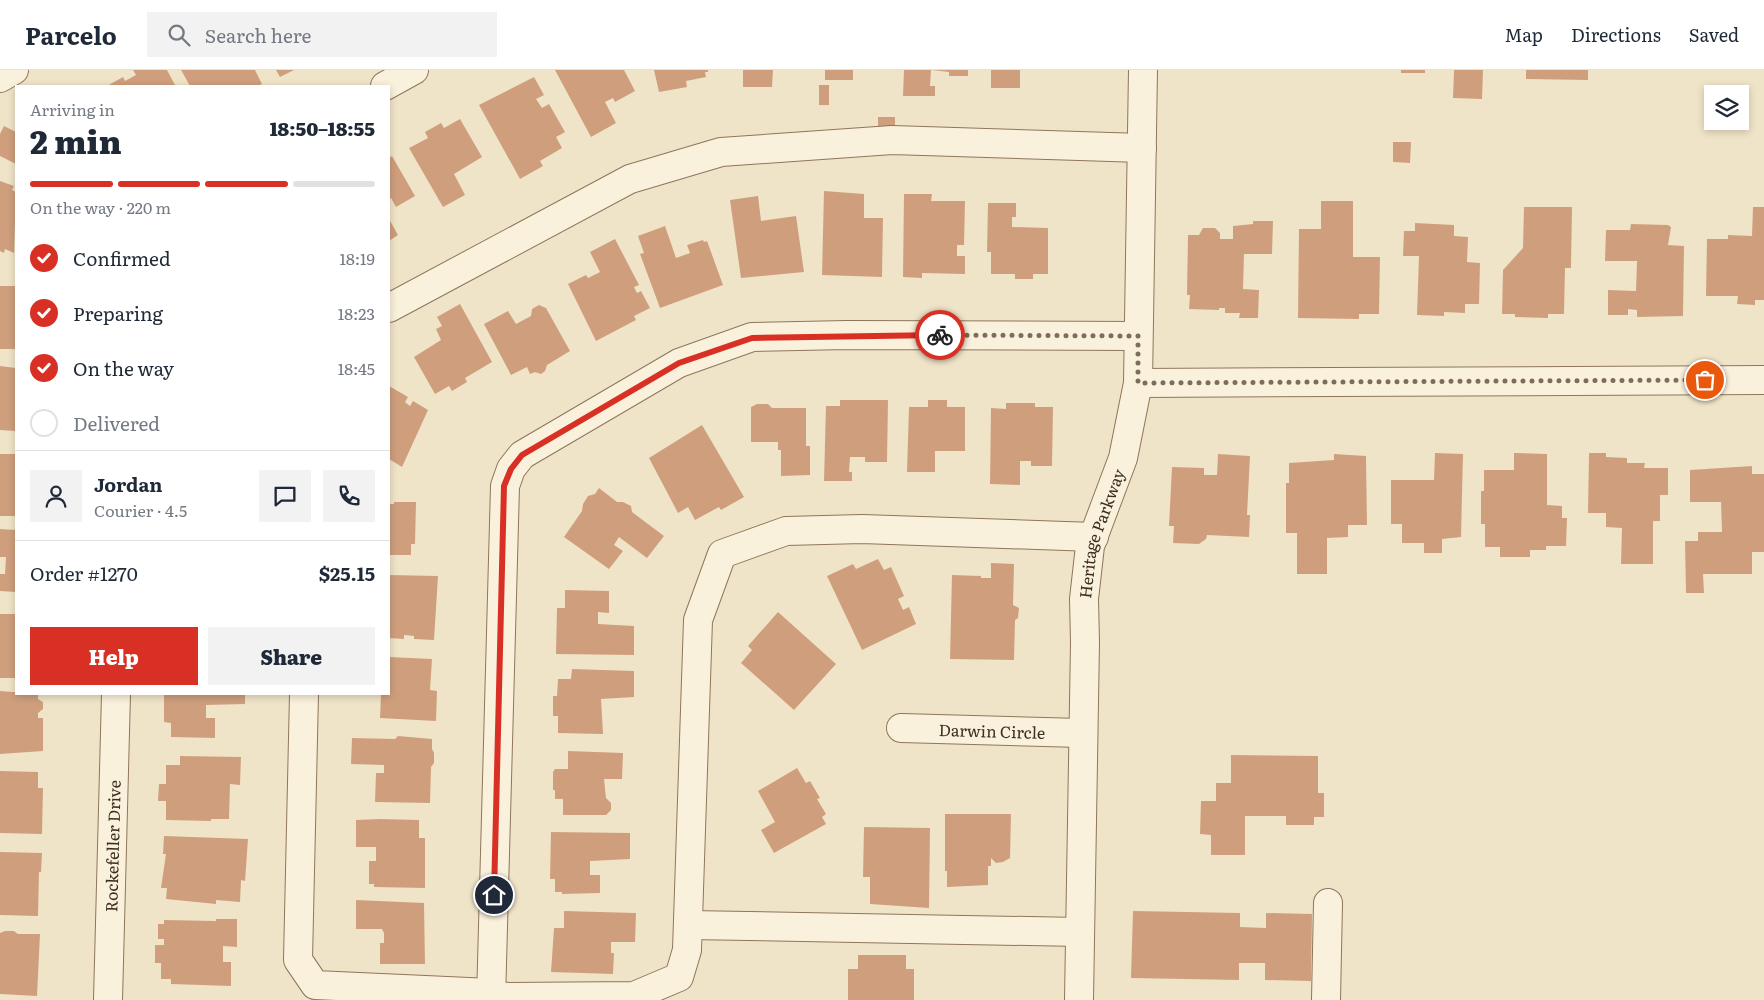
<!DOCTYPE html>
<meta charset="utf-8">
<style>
body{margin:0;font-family:Literata,serif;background:#f2f2f3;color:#1f2937;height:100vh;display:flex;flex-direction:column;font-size:19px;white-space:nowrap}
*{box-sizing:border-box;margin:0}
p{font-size:16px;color:#747a83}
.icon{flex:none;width:28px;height:28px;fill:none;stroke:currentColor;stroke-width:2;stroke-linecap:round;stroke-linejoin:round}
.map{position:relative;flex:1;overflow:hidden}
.drawer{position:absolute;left:15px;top:15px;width:375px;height:610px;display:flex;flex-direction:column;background:#fff;border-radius:0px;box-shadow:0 2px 8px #0003}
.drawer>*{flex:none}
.controls{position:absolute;left:1704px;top:15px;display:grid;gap:10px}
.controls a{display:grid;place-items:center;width:45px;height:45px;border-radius:0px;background:#fff;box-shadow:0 2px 8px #0003;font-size:25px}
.pin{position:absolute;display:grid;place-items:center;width:42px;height:42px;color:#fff;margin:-21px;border:2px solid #fff;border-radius:50%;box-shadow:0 1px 5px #0007}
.courier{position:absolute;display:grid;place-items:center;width:50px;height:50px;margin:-25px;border:4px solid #d93025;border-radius:50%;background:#fff;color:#222;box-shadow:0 1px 6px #0007}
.head em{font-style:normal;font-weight:800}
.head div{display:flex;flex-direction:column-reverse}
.head{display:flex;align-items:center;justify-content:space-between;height:85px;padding:0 15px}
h1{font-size:32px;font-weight:800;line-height:38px}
.bar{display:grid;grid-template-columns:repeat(4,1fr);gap:8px 5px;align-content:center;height:60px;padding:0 15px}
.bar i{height:6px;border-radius:4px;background:#e0e1e3}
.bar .current{background:#d93025}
.bar p{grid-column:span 4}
.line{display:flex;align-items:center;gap:12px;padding:0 15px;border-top:1px solid #e0e1e3}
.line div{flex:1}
.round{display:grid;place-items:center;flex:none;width:52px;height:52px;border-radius:0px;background:#f2f2f3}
ol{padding:0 15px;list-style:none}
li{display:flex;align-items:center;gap:15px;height:55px}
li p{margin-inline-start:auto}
li .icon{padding:5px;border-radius:50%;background:#d93025;color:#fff;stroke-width:4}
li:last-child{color:#747a83}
li i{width:28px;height:28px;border:2px solid #e0e1e3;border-radius:50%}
.action{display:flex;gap:10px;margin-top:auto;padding:10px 15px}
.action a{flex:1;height:58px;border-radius:0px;background:#d93025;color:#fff;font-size:20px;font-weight:800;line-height:58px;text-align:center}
.action a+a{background:#f2f2f3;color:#1f2937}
header{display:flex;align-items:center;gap:30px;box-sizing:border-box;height:70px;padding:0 25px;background:#fff;border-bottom:1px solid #e0e1e3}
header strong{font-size:24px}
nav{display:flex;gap:28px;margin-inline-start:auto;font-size:18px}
.search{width:350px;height:45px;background:#f2f2f3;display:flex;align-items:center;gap:12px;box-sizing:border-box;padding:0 18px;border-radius:0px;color:#747a83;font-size:19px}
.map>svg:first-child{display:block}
</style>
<header>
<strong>Parcelo</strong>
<div class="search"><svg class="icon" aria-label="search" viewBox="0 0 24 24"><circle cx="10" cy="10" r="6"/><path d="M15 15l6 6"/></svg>Search here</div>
<nav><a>Map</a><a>Directions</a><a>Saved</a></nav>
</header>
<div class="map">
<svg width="1764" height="930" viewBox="0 0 1764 930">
<rect width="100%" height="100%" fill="#f0e4c8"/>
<path fill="#cf9f7d" d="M133,0H167L175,15L107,16L123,7L125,11L136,5Z
M181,0H255L262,14L258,16H190Z
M276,0H294L280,7Z
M555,0H624L635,21L615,32L613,28L605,32L616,53L591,67Z
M654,0H708V2H705L706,7L686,11L687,17L659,22Z
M743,0H773L772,17H743Z
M825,0H853V10H825Z
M904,0H931L930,16H935V26H903Z
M932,0H968V6H949V2Z
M991,0H1020V18H991Z
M1401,0H1425V3H1401Z
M1454,0H1483L1482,29L1453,28Z
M1526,0H1588V10L1526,9Z
M534,7L544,25L536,29L542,38L549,34L565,62L556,67L562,78L540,91L543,96L520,109L479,35Z
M819,15H829V35H819Z
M878,47H895V58H878Z
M460,49L482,87L454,104L465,125L443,137L409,78L428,68L425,62L441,53L444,58Z
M4,56L16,62V94L0,86V64Z
M1393,72H1411L1410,93L1393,92Z
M392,86L415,126L396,137L391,128L389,129V88Z
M0,111L14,116L12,120L16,122L14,183L5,179L4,183L0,181Z
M824,121L864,124V148H883L882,207L822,205Z
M904,124H932L931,131H965L964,175H957V186H965V204L922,203V208L903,207Z
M758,126L761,151L796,146L804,202L741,208L730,130Z
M1321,131H1353V187H1380L1379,244H1359V249L1298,248L1299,159H1321Z
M988,133H1016V147H1012V157L1048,158V204H1033V209H1015V204H991V182H987Z
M1524,137H1572L1571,198H1565L1564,244H1548V248L1515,247V244H1502L1503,200L1523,178Z
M1753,137H1764V230H1755V235L1737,234L1738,226H1706L1707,169H1728V165L1752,166Z
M389,149L398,165L389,171Z
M1253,151H1273L1272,184H1244L1243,219L1259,220L1258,248H1239L1240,243H1225V238H1219V240L1189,239L1190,225H1187L1188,165H1199L1203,158H1215L1220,163V169H1233V156L1253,154Z
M1415,153L1454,155V166L1468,167L1467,192L1480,193L1479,234H1465V243L1444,242V246L1417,245L1419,186H1403L1404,161H1415Z
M1631,154L1668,155L1671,157L1668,175L1684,176L1683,246L1637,247V240L1628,239V245H1608V220L1636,221L1637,191H1605L1606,160H1630Z
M665,156L676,188L690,183L687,175L703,170L704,172L707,171L723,215L660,238L640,184L644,183L638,166Z
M615,169L639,215L634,217L637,223L641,221L650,238L634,246L636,250L596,271L568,214L586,205L588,208L600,202L590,182Z
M0,216H16V279H0Z
M460,234L492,292L465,308L467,312L452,321L449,316L435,324L414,287L441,270L436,259L442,256L437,247Z
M539,235L546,238L570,281L547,295L545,301L541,304L535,302L530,304L527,297L511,305L484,254L508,241L516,254L531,246L532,239Z
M0,296L16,298V361L0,360Z
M389,316L408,327L405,332L410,336L413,331L428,340L402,397L389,389Z
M840,330H888L887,392H865V387H850L849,402H852V411H824L826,336H840Z
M928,330H947V337H965V381H935V402H907L909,337H928Z
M1006,333H1035V337H1053L1052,396H1031V391H1020V415L990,414L991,338L1006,339Z
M757,334H768L772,338H806V376H810V405L781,406V380H778V372H751V337Z
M702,355L744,427L721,440L719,437L695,450L688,437L678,443L649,388Z
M1435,383L1463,384L1461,467L1442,469V483H1424V473H1402V454H1391V410H1434Z
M1514,383L1547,384V435L1562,436V448H1567L1566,476H1546V480H1530V487H1500V477H1485V454H1481V421H1484V400H1514Z
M1589,383H1606V387L1627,388V393H1645L1644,398H1668V425H1660V451H1653V494H1621L1622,458L1606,457V443H1588Z
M0,384H16V446H0Z
M1218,384L1250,386L1247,445H1250L1249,467L1207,465L1206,469L1199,474L1173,473L1174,456H1169L1172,397L1204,398V405H1217Z
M1334,384L1366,386L1367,455H1348V467L1327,468V504H1297V463H1286V413H1289V393L1334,390Z
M1752,396V404H1764V482H1752V504H1703L1704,523H1686L1685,471H1698V462H1722L1721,432H1690V400Z
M599,418L617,432H623L631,436L632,442L664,466L647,488L619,467L614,475L623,481L609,499L564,467L582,441L583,434L588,426L595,424Z
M394,432H416L415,474H411V485H389V434H394Z
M0,459L16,460V522L0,521V504H5L6,487H0Z
M878,489L884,500L891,497L904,526L898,529L903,540L909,537L916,554L862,580L827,506L853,494L856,499Z
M991,493L1014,494L1013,535L1019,538L1018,548L1015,550L1014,590L950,589L952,505L981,506V508H991Z
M389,505L438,506L434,570L414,569V566L404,565V569L389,568Z
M565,520L609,521V543L598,542V554L634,556V585L556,584L557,538H565Z
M778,542L836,594L794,640L741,593L752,580L748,576Z
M0,544H16V608H0Z
M389,587L432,589L430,620L437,621L436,651L380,648L381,624H389Z
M572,599L634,601V627L601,629L603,664L558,663V646H553V626H557L558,609H571Z
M0,621L38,624V629L43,632V639L38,643V648H43V681L0,684Z
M164,624H245V634L206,635V648H215V668L171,667V653L164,652Z
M398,666L432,669V679L434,683V693L431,697L430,733L375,732L376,703H384V695L351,694L352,668L395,669Z
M568,681L623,683L622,709H604L606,728L611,733V740L606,745H563V729H555V720H553V702L555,699H568Z
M1231,685L1318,686V723H1324V747H1314V755H1286V746H1245V785H1211V765L1200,764L1201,731H1216V713H1231Z
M180,686L241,687L240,715L230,714L229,749H211V751L166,750V731H158L159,714H166V695H180Z
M797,698L806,713L810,711L820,728L817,729L826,744L822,747L826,754L774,783L761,760L775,752L758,721Z
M0,701L38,702V718H43L42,764L0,763Z
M945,744H1011L1010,788L1003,792L996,793L991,788V796H988V815L947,817V801H945Z
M380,749L419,750V768H425V818L374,817V814H369V791H376V777H356V750Z
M864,757L930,758L929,838L870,834V807H863Z
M551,762L630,763V789L590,791V805H600V823L562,824V822H555V809H550Z
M164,766L248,769L245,811L241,810L240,832L216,830V834L166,829L167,818H161L166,784H163Z
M0,782L42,783L41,802H39L38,846L0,845Z
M356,830L424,833L425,894H380V873H384V863L382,859H356Z
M564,841L636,843L635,872H611V883H614L613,904L551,902L554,858H564Z
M1133,841L1240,843V857L1266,858V843L1312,844L1311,911L1265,910V893H1239V910L1131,908Z
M216,849H237V877L223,876V892H231V916L171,914V909H161V893H155V875H164V869H158V854H164V850L216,851Z
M5,861H14L18,864H40L37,926L0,924V863Z
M858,885H906V899H914V930H848V899H858Z"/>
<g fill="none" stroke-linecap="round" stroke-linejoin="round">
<defs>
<g id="minor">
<path d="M0,8L14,0"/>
<path d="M385,16L414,0"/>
<path d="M389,238L630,109L721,82L892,70L1142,78"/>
<path d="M1138,313L1764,310"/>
<path d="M304,624L298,890L315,915L491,923"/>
<path id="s1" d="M901,658L1082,663"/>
<path d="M688,855L1080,862"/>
<path d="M491,927L634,926L679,907L687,880L698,550L722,484L786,461L862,459L1094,467"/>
<path id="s2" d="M108,930L116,624"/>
<path d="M491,930L505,416L511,399L522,385L679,293L752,267L847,265L1138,266"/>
<path id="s3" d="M1079,930L1085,572L1084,529L1090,476L1123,388L1138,313L1143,0"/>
<path d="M1326,930L1328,833"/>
</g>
</defs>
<use href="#minor" stroke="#8d765c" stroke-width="30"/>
<use href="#minor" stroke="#faf1dc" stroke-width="28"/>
</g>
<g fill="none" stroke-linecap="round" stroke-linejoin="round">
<path stroke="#7c6e5b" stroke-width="5" stroke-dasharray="0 9" d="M940,265L1138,266V313L1705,310"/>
<path stroke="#d93025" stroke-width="6" d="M494,825L504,416L511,399L522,385L679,293L752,268L940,265"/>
</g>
<g text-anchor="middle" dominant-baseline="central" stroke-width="4" stroke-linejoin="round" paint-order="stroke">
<g font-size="16" fill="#3d2e20" stroke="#f7eed8">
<text stroke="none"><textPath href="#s3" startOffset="469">Heritage Parkway</textPath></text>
<text stroke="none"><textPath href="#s1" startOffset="91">Darwin Circle</textPath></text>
<text stroke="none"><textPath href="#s2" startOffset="154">Rockefeller Drive</textPath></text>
</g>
</g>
</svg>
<div class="controls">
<a><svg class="icon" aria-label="layers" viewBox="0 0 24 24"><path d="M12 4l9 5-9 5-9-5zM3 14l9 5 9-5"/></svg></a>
</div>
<div class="pin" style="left:1705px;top:310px;background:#ea580c"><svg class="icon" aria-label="bag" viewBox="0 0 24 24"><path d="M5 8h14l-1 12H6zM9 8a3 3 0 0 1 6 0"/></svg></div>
<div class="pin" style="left:494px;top:825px;background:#1f2937"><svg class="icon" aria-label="home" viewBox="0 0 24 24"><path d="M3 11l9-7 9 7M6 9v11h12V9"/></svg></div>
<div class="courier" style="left:940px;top:265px"><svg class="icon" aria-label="bike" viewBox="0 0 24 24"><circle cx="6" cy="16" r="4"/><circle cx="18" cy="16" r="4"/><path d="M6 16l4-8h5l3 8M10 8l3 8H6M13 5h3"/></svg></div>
<section class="drawer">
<div class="head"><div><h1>2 min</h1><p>Arriving in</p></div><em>18:50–18:55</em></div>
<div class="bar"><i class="current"></i><i class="current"></i><i class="current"></i><i></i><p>On the way · 220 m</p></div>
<ol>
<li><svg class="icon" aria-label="check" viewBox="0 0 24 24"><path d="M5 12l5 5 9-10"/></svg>Confirmed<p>18:19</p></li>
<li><svg class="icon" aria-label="check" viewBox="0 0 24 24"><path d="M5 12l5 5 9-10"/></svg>Preparing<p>18:23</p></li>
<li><svg class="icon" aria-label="check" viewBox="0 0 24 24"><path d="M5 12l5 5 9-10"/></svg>On the way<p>18:45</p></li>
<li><i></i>Delivered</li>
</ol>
<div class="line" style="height:90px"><a class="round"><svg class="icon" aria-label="person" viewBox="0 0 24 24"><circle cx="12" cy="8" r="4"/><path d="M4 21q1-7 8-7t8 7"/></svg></a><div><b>Jordan</b><p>Courier · 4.5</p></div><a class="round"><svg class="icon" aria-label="chat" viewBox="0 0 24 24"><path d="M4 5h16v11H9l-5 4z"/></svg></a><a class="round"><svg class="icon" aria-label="phone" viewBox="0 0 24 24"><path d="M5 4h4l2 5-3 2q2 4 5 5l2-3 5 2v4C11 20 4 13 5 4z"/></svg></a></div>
<div class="line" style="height:65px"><div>Order #1270</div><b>$25.15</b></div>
<div class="action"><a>Help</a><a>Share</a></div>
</section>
</div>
